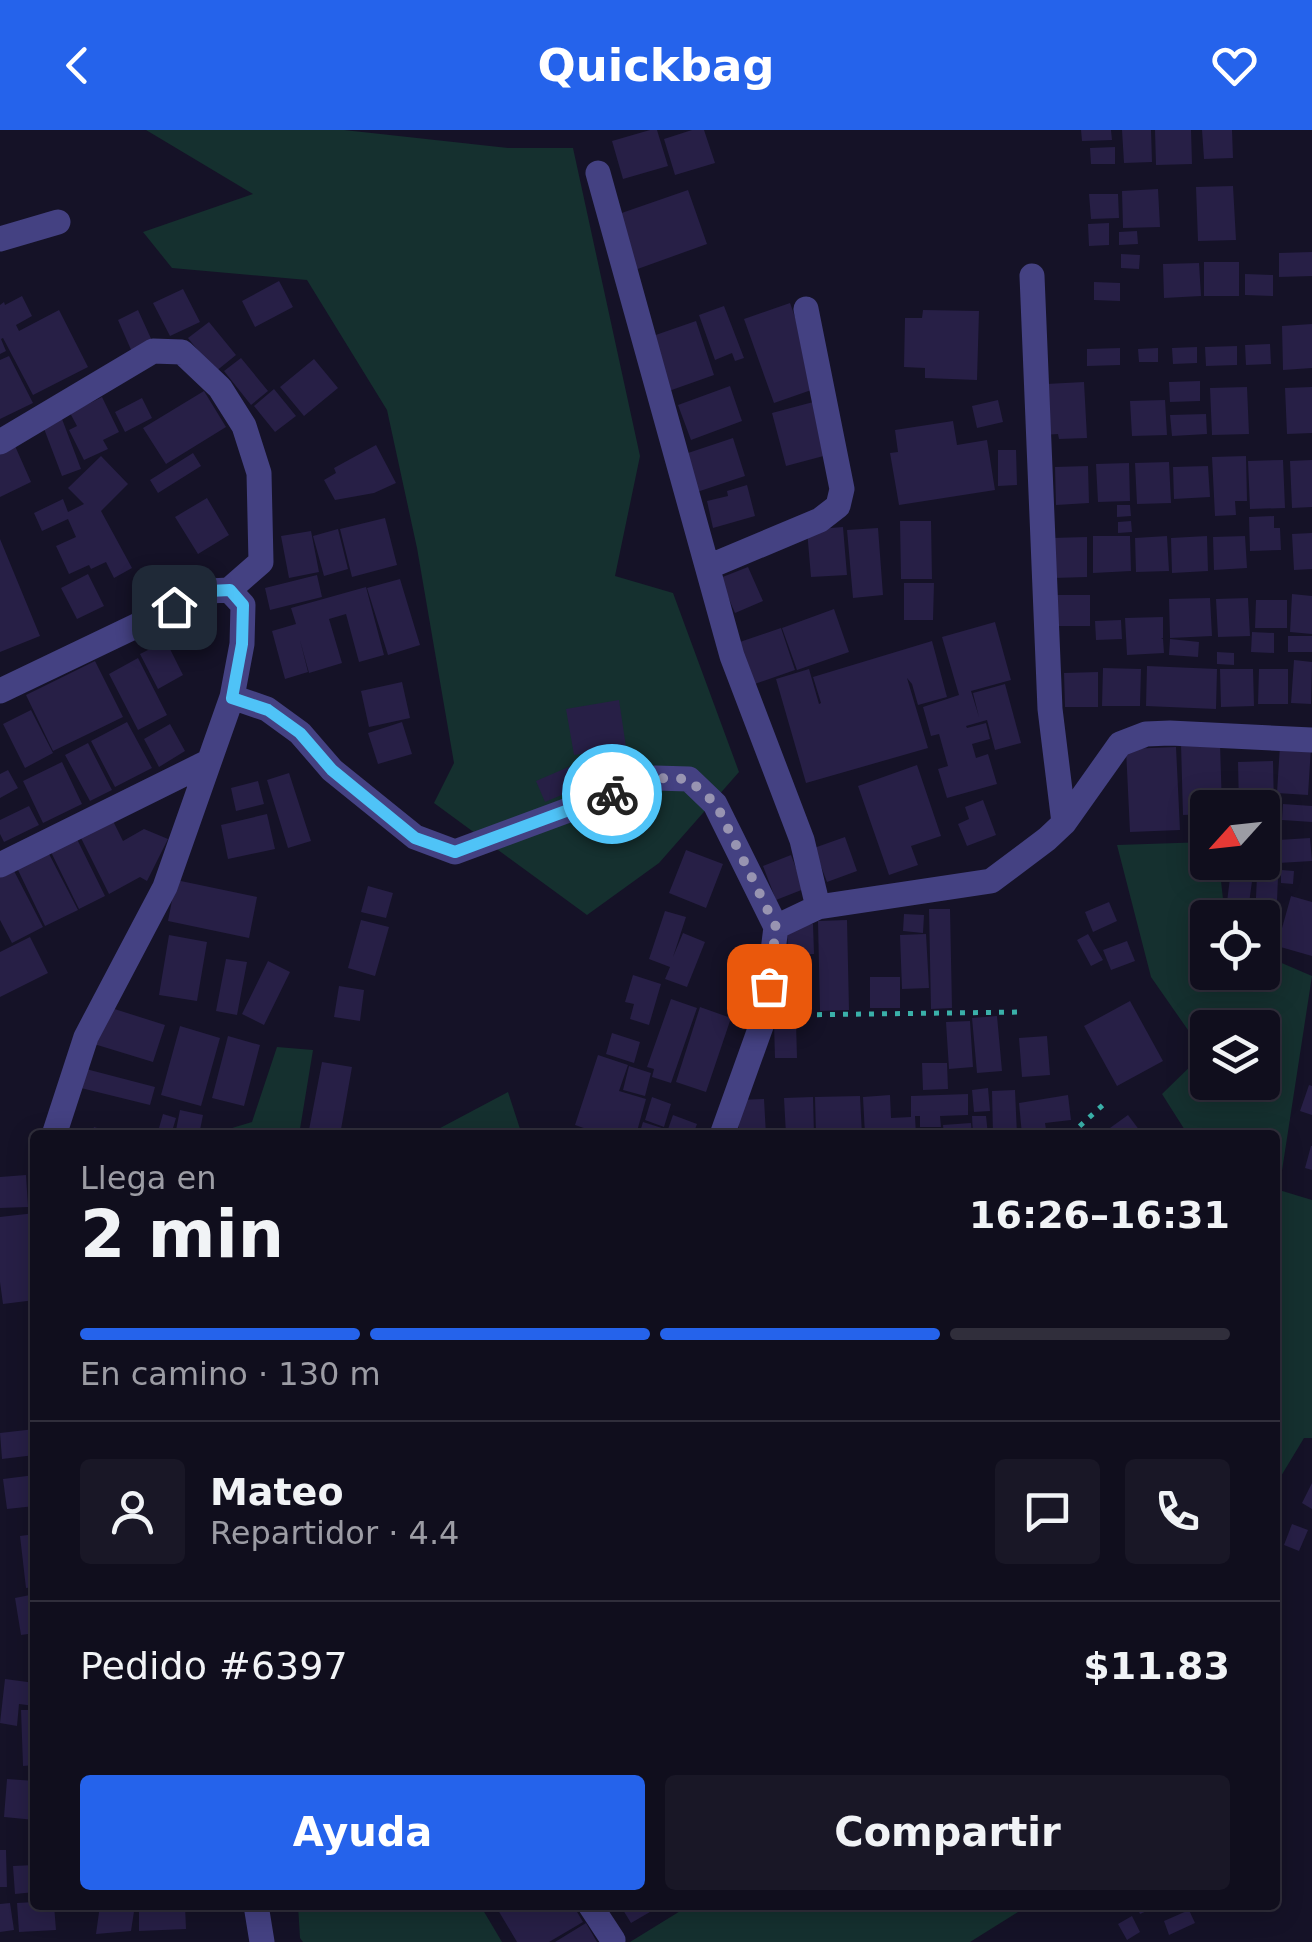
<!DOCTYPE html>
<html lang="es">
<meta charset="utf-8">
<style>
body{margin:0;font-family:"DejaVu Sans",sans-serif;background:#191726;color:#f1f3f6;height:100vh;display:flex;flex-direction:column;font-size:38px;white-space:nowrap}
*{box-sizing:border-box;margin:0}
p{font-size:32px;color:#9c9ca4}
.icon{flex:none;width:55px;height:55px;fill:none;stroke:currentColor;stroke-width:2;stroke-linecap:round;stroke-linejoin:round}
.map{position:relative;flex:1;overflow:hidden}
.side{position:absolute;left:30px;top:1000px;width:1250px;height:780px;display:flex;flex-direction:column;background:#100e1d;border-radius:10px;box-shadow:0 5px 25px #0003,0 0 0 2px #302e3b}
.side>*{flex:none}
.needle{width:65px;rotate:243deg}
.tools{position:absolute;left:1190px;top:660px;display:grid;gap:20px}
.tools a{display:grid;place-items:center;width:90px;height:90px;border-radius:10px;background:#100e1d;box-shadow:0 5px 25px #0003,0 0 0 2px #302e3b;font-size:50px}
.pin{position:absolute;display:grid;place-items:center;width:85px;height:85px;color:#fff;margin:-42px;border-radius:20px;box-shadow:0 5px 15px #0006}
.courier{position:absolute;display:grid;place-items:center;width:100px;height:100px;margin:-50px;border:8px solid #4fc3f7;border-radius:50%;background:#fff;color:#222;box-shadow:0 2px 12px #0007}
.summary em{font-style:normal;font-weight:800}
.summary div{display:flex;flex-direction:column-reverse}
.summary{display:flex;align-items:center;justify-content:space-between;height:170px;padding:0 50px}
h1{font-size:65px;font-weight:800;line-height:75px}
.bar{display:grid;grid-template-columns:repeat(4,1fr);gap:15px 10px;align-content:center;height:120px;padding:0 50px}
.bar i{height:12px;border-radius:8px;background:#302e3b}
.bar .on{background:#2563eb}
.bar p{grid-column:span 4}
.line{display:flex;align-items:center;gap:25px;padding:0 50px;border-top:2px solid #302e3b}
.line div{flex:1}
.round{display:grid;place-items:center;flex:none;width:105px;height:105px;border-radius:10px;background:#191726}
.button{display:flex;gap:20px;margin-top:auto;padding:20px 50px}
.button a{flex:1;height:115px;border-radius:10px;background:#2563eb;color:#fff;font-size:40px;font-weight:800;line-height:115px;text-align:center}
.button a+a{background:#191726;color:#f1f3f6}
header{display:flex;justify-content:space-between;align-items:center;height:130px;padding:0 50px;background:#2563eb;color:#fff;font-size:45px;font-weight:800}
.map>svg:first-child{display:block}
</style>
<header><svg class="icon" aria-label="back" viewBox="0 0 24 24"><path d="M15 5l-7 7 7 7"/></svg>Quickbag<svg class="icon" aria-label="heart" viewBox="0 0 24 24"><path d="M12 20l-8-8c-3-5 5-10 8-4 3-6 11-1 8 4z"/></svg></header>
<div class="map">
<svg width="1312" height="1812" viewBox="0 0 1312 1812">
<rect width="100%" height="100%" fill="#151227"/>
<path fill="#15302f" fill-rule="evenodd" d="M146,0H344L508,18H573L640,326L615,446L673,463L739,642L659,733L587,785L434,673L454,633L417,418L387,280L307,150L172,138L143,102L253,64Z
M1207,712L1208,732L1219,733L1225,787L1208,788V842H1262L1263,825L1312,846L1279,1060L1312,1070V1308H1304L1275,1356V1005H1188L1162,964L1204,923L1151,847L1117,715ZM1208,898H1262V952H1208Z
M277,917L313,920L299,1005H221L222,1001L252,992Z
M508,962L522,1005H427Z
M298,1775H480L502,1812H303L300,1808Z
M690,1775H1029L970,1812H630Z"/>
<path fill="#271f46" d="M650,0H657L668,36L623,49L612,11Z
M692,0H704L715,33L675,45L664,9Z
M1081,0H1111L1112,10L1082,11Z
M1122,0H1151L1152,32L1124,33Z
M1155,0H1191L1192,34L1156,35Z
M1202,0H1232L1233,28L1204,29Z
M1115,17V34H1091L1090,18Z
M1233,56L1236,110L1198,111L1196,57Z
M1158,59L1160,97L1123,98L1122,61Z
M688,60L707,114L632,141L613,86Z
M1089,64H1118L1119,88L1091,89Z
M1109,93V115L1089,116L1088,94Z
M1137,101L1138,114L1119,115V102Z
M1312,122V146L1279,147V123Z
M1121,124L1140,125L1139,139L1121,138Z
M1204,132H1239V166H1204Z
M1199,133L1201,166L1164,168L1163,134Z
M1245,144L1273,145V166L1245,165Z
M279,151L293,177L255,197L242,171Z
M1094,152L1120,153V171L1094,170Z
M183,159L200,192L170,206L153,173Z
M22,166L32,186L16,195L19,201L59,180L88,237L33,265L3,208L1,209L6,221L0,224V175L4,172L5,175Z
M790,173L820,257L774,273L744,189Z
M724,176L744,228L735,231L732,223L715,230L699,185Z
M138,180L153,213L132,222L118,190Z
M923,180L979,181L977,250L925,248V238L904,237L905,188H922Z
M696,191L714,245L666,262L647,208Z
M209,192L236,225L215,242L188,208Z
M1312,194V238L1283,240L1282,196Z
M1270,214L1271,234L1246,235L1245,215Z
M1237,216V235L1206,236L1205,217Z
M1197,217V233L1173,234L1172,218Z
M1120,218V235L1087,236V219Z
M1158,218V232H1139L1138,219Z
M9,226L33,273L0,289V230Z
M241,228L268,261L251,275L224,241Z
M314,229L338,258L304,286L280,257Z
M1200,251V271L1170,272L1169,252Z
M1084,252L1087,308L1059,309L1058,304L1043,305L1046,254Z
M730,256L742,291L691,310L678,275Z
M1247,257L1249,304L1212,305L1210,258Z
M1312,257V303L1287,304L1285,258Z
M274,259L296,286L275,302L254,276Z
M204,261L226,297L166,334L143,298Z
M102,267L119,302L103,310L108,319L84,330L69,300L77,296L70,283Z
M142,268L152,288L125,302L115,282Z
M998,270L1003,292L977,298L972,276Z
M1165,270L1167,305L1132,306L1130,271Z
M817,271L831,324L786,336L772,283Z
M1206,284L1207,304L1172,306L1170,285Z
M62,289L81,339L62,346L43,296Z
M953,291L957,315L987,310L995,360L899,375L890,323L898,322L895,300Z
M733,308L745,346L691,364L679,326Z
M376,315L396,353L374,363L335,370L324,350L336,343L334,338Z
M15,316L31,352L0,367V323Z
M998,320H1016L1017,355L998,356Z
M193,323L201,336L158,363L150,350Z
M101,326L128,354L101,381L132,438L114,448L106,432L91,439L89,435L69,444L56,416L76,407L68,389L42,401L34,383L63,369L68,382L84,374L68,358Z
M1246,326L1247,371H1235L1236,385L1215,386L1212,327Z
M1283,330L1285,378L1250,379L1248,331Z
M1312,330V377L1292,378L1290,331Z
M1169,332L1171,373L1137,374L1135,333Z
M1129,333L1130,371L1098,372L1096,334Z
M1088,336L1089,373L1056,375L1055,337Z
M1208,336L1210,367L1174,369L1173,337Z
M747,355L755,386L713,398L707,371L728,366L727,361Z
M207,368L229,405L198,424L175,387Z
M1117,375H1130L1131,386L1117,387Z
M1274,386V398H1280L1281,420L1250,421L1249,387Z
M385,388L397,435L352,447L340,399Z
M900,391H931L932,449H901Z
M1131,391L1132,402L1118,403V392Z
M843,397L847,445L811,447L807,400Z
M878,398L883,465L853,468L847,400Z
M338,399L348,439L324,446L313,406Z
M311,401L319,442L289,448L281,406Z
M1312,403V439L1294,440L1292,404Z
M1093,406H1130L1131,441L1093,443Z
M1167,406L1169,441L1136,442L1135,408Z
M1207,406L1208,441L1172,443L1171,408Z
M1245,406L1247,438L1214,440L1213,407Z
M1087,407V447L1053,448L1052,408Z
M0,409L40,506L0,522Z
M748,437L763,471L735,483L720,448Z
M88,444L104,476L77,489L61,458Z
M317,445L322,467L270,480L265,458Z
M400,449L420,515L388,525L367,458Z
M904,453H934L933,490H904Z
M366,457L384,525L359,532L346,484L329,489L342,533L309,543L300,510L308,542L285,549L272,501L296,494L291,478Z
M1292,464L1312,466V504L1290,502Z
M1048,465H1090V496H1049Z
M1210,468L1212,506L1170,508L1169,469Z
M1248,468L1250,506L1218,507L1216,469Z
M1256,470H1287V498H1255Z
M834,479L849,522L797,540L782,498Z
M1163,487V508H1161L1163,509L1164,523L1127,525L1125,488Z
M1121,490L1122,509L1096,510L1095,491Z
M995,492L1011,550L971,561L979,587L973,563L1005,554L1021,613L995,620L987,590L966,596L967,598L986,593L990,609L972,614L976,628L988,624L997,654L947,668L938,639L948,636L939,604L931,606L923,577L959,565L942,507Z
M781,498L795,540L749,556L734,514Z
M1252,502L1274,503V523L1251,522Z
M1288,506H1312V522H1288Z
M1170,509L1199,512L1198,527L1169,525Z
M166,511L183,545L158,559L140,524Z
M932,511L947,567L918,575L912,554L907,548L928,618L806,653L776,549L809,539L819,574L821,573L813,547Z
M1217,522L1234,523V535L1217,534Z
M138,528L167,585L138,600L109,544Z
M1294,530L1312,532L1311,574L1291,573Z
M95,531L123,587L53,621L26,565Z
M1147,536L1217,539L1216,579L1146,576Z
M1103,538L1141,539L1140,576H1102Z
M1220,539H1253L1254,576L1221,577Z
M1259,539H1288V574H1258Z
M1098,542V577H1065L1064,543Z
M402,552L410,588L369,597L361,561Z
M619,570L626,617L574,625L566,579Z
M31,580L53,623L25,638L3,594Z
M127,592L152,638L115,657L91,611Z
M402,592L412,624L378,634L368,603Z
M170,594L185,621L159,637L144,609Z
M88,613L112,660L90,671L65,625Z
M1220,613L1222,678H1208V684L1183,685L1181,614Z
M1280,615L1311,617L1308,665L1277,663Z
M1176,617L1180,700L1130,702L1126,619Z
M587,629L595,651L545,672L536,651Z
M1273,631L1274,679L1239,678L1238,632Z
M62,632L82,674L43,693L23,651Z
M917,635L941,706L911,716L918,735L889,745L858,656Z
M8,640L18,658L0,668V644Z
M289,643L311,711L288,718L267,650Z
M258,651L264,674L236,681L231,658Z
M983,670L996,705L967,716L958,694L969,689L965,677Z
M1283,674L1312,676V692L1282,690Z
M29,676L39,695L4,712L0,704V690Z
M267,684L275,719L228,729L221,695Z
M111,687L123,711L144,699L168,709L147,751L140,747L109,764L79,704Z
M75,705L105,766L79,779L49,718Z
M845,707L857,741L827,752L814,718Z
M1310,708L1312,731L1262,734V711Z
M686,720L723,734L706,778L669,763Z
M48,722L78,780L45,796L17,738Z
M791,725L804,759L776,770L763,736Z
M12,737L43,797L12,813L0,790V743Z
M1231,740L1253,744L1247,788H1225Z
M1281,740L1294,741L1293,754L1281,753Z
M1257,746L1278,747L1276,796L1262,795V788H1255Z
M176,750L257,767L249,808L168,791Z
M368,756L393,763L386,788L361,782Z
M1291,766L1312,772V826L1277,816Z
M1109,772L1117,791L1093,802L1085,782Z
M929,779H950L952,878L931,879Z
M665,781L686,787L673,827L683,803L705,812L687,857L665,849L670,837L649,829Z
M904,784L924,785L923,803L903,801Z
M361,790L389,797L375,846L348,838Z
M847,790L849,880L820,881L818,791Z
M813,794L814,824L788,825L787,795Z
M926,804L929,858L902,859L900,805Z
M1088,804L1103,830L1091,836L1077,810Z
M169,805L207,812L197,871L159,865Z
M30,807L48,843L0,867V822Z
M1127,811L1135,831L1111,840L1103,820Z
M226,829L247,832L237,885L216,881Z
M268,831L290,842L264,895L242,884Z
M633,845L661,854L649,895L630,889L634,874L625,872Z
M870,847H900V878H870Z
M339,856L364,860L360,891L334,887Z
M671,869L697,878L671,953L652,947L654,939L647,937Z
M1130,871L1163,931L1117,956L1084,896Z
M105,876L165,895L153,932L94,914Z
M700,877L731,888L706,962L676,952Z
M997,886L1002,941L977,943L972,888Z
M970,891L973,937L949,939L946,892Z
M796,892L797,928H775L774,893Z
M180,896L220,908L201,976L161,965Z
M612,903L640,912L634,933L606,924Z
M228,906L260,915L244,976L212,968Z
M1047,906L1050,945L1022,947L1019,908Z
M598,925L628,935L619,961L646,969L636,1005H604L575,995Z
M322,932L352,937L340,1005H308Z
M922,933H947L948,959L923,960Z
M629,936L651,943L645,966L623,960Z
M86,939L155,957L150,975L81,958Z
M1309,955L1312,956V985L1300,981Z
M988,958L990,981L974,982L972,960Z
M1015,960L1017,1005H993L992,961Z
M968,964V985L940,986L941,997H920V986H915L916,1005H865L863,967L890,965L891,988L911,987V966Z
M1068,965L1071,990L1045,993L1047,1005H1022L1019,973Z
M860,966L862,1005H816L815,967Z
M652,967L671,974L664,997L645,990Z
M813,967L814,1005H786L784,968Z
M764,969L766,1005H739L737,970Z
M180,980L203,985L199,1005H175Z
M163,984L176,988L171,1005H157Z
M673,985L697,994L693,1005H666Z
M1128,985L1143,1005H1105L1103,1003Z
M972,986H986L988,1005H973Z
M643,992L662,998L660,1005H639Z
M971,993L972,1005H944L943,995Z
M94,997L116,1004V1005H91Z
M1311,1016H1312V1040L1305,1038Z
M26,1045L28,1077L0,1078V1047Z
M35,1083V1170L3,1174L0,1152V1087Z
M35,1299V1325L2,1329L0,1303Z
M35,1345V1376L7,1379L3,1349Z
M1312,1353V1379L1302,1373Z
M1292,1394L1308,1400L1299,1421L1284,1415Z
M35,1404V1457L26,1458L20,1406Z
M35,1464V1503L21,1505L15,1468Z
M5,1549L35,1553V1576L19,1574L17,1596L0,1593Z
M21,1580H35V1635L23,1636Z
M7,1649L35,1651V1690L4,1687Z
M0,1720H6L7,1757H0Z
M35,1735V1762L15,1764L13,1736Z
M35,1772V1775H54L56,1800L19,1802L17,1773Z
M10,1773L14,1800L0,1802V1774Z
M100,1775H135L131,1801L96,1804Z
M139,1775H185L186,1799L139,1801Z
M495,1775H573L583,1792L549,1812H517Z
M620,1775H662L631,1793Z
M1136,1775H1160L1140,1784Z
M1189,1780L1195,1793L1169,1805L1164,1791Z
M1132,1786L1140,1802L1127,1810L1118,1794Z
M586,1793L597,1812H555Z"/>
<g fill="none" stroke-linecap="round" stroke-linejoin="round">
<path stroke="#3ab0a9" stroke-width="5" stroke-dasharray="5 8" stroke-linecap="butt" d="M791,885L1023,882
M1070,1005L1105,973"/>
<path stroke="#444182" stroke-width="25" d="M598,43L732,526L802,710L818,777
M0,109L58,92
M1032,146L1050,579L1064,693
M0,312L153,221L182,222L220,258L244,296L259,343L261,432L229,460
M708,437L820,390L838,376L842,359L806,179
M0,561L209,461L229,460
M232,567L267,579L300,603L332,640L415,707L455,722L655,648L689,649L715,674L776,797L765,885L722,1005
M0,735L208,632
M776,797L818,777L991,751L1047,709L1064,693L1120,614L1146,604L1170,603L1312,610
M54,1005L86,907L165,757L232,567L242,514L243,475L229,460
M256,1775L262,1812
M590,1775L613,1810"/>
</g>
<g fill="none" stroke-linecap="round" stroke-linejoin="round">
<path stroke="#9894b1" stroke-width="10" stroke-dasharray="0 18" d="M612,664L655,648L688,649L716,674L776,797L769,856"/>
<path stroke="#4fc3f7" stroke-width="12" d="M174,477L209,461L230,460L243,475L242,514L232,568L268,580L300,603L332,640L415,708L455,722L612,664"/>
</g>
</svg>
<div class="tools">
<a><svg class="needle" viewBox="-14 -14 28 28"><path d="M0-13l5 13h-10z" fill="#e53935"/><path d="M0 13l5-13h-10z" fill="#9c9ca4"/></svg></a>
<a><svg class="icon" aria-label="locate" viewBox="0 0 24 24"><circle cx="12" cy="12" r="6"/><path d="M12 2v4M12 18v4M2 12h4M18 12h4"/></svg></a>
<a><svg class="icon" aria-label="layers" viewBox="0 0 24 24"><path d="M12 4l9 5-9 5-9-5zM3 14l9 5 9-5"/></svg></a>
</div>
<div class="pin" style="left:769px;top:856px;background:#ea580c"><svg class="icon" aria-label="bag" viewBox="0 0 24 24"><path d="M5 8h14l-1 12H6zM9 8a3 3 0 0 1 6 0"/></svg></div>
<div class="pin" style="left:174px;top:477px;background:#1f2937"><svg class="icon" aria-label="home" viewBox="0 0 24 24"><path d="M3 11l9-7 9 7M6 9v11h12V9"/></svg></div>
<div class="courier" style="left:612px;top:664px"><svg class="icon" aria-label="bike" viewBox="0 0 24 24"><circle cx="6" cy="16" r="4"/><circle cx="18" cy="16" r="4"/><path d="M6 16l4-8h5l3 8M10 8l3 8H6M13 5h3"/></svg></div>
<section class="side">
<div class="summary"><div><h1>2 min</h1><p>Llega en</p></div><em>16:26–16:31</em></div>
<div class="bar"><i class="on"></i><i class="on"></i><i class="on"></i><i></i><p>En camino · 130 m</p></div>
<div class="line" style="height:180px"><a class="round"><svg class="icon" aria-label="person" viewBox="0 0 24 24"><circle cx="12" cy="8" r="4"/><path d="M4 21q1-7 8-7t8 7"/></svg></a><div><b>Mateo</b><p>Repartidor · 4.4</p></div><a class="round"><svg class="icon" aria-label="chat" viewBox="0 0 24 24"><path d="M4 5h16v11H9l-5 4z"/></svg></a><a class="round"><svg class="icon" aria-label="phone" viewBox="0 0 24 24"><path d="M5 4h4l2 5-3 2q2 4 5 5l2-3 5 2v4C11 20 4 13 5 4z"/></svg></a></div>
<div class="line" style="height:130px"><div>Pedido #6397</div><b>$11.83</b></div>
<div class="button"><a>Ayuda</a><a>Compartir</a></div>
</section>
</div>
